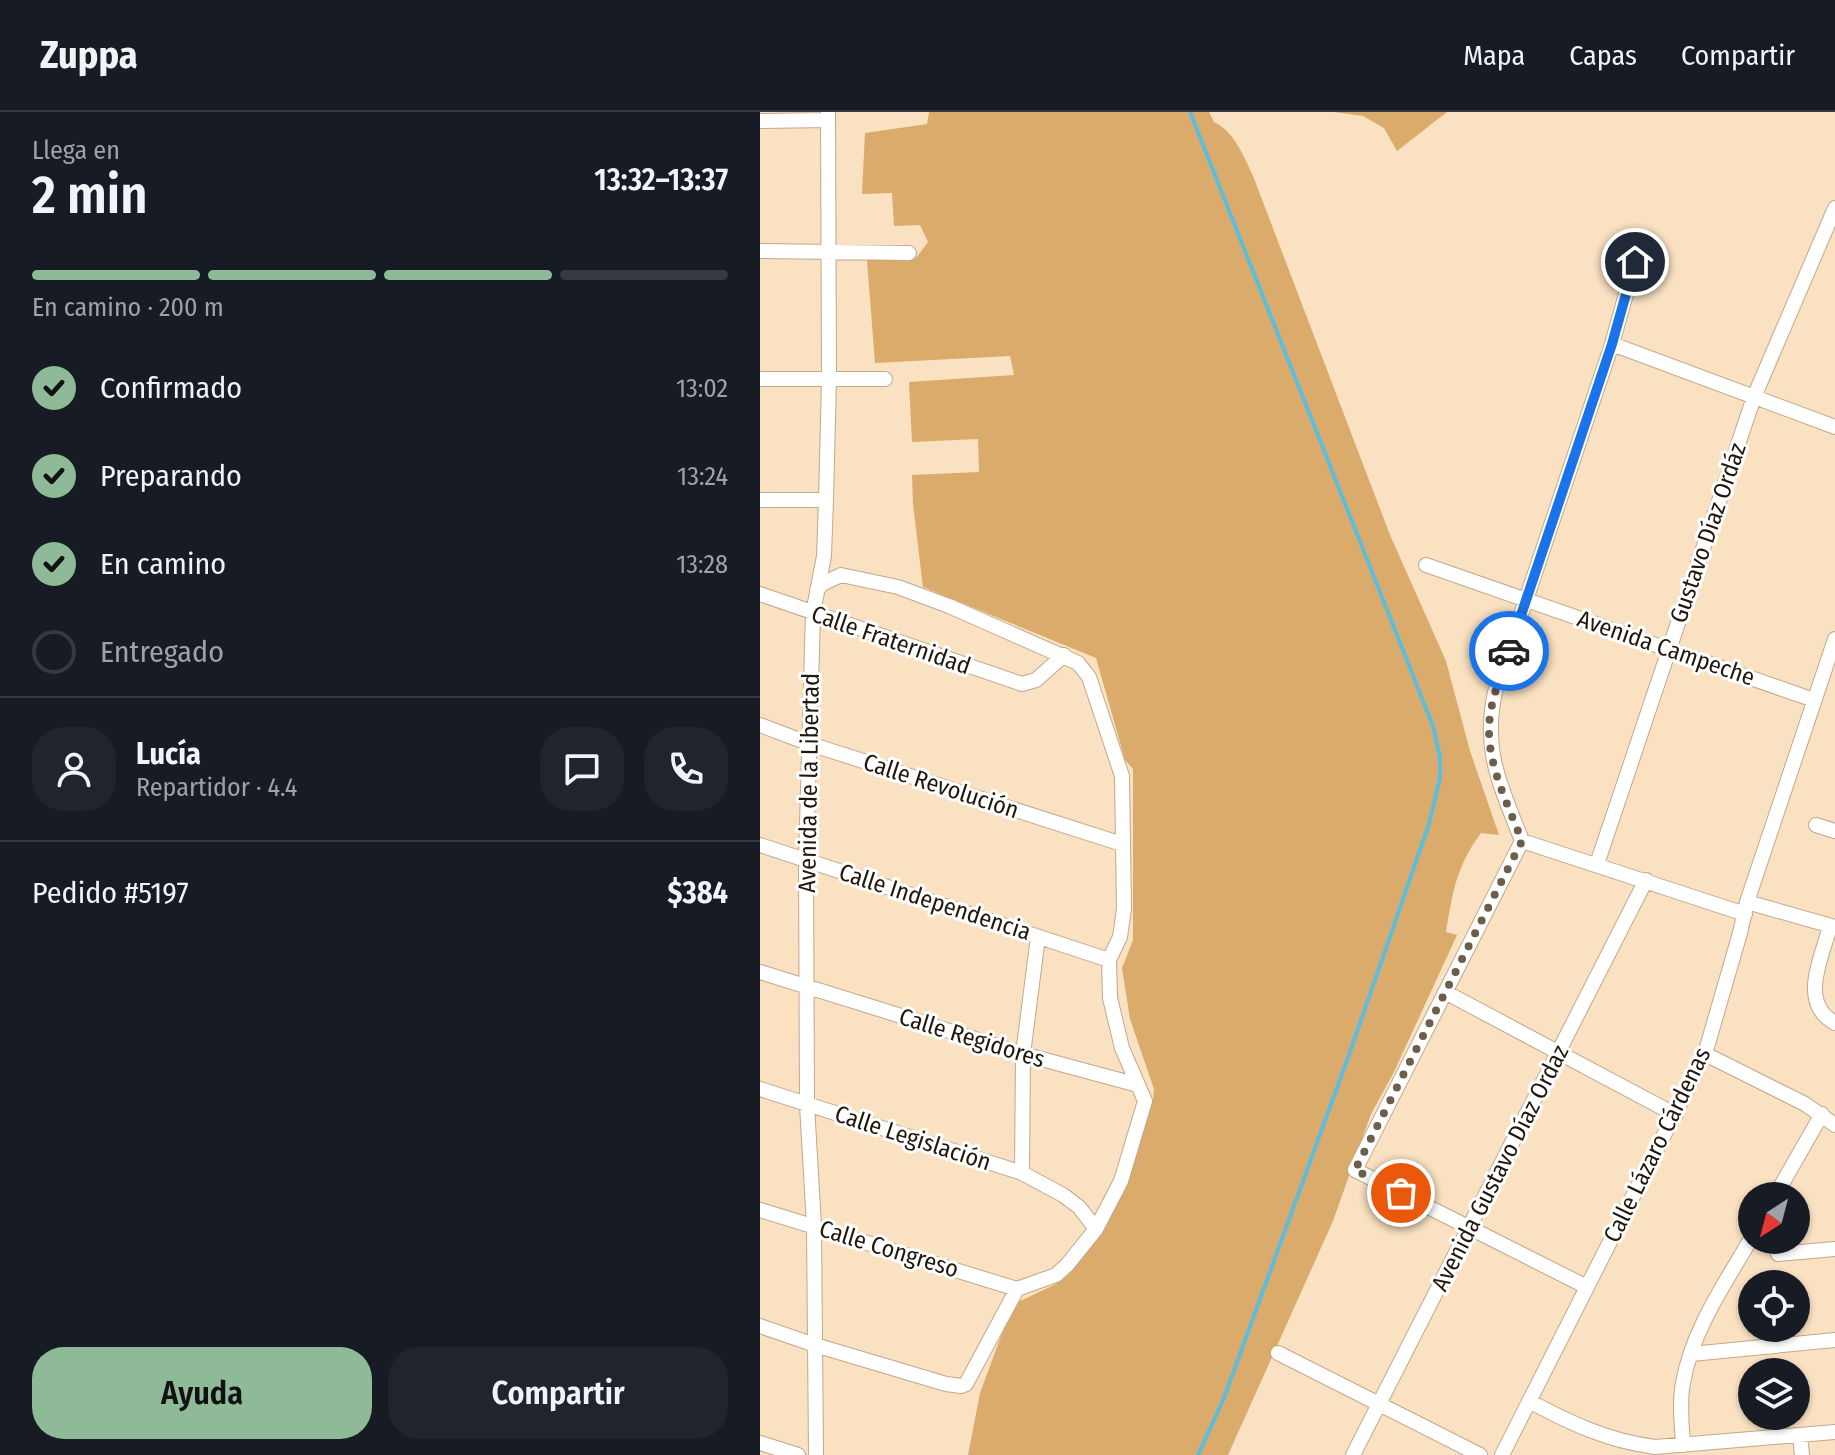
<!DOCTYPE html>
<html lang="es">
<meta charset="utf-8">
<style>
body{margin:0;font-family:"Fira Sans Condensed",sans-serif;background:#20242c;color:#f1f3f6;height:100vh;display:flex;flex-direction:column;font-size:30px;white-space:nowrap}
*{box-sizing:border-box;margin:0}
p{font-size:26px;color:#9ea1a6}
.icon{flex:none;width:44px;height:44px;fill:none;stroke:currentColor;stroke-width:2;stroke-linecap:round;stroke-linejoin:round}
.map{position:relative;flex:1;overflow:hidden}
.drawer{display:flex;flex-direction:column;background:#171b24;width:760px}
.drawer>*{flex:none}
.needle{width:52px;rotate:216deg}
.controls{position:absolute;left:978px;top:1070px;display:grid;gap:16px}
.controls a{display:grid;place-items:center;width:72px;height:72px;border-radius:50%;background:#171b24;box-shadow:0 2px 6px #0004;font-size:40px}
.pin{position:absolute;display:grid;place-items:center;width:68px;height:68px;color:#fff;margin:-34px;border:4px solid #fff;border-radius:50%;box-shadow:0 2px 8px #0007}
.courier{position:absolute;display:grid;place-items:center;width:80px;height:80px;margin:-40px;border:6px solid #1a73e8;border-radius:50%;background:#fff;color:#222;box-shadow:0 2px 10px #0007}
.headline em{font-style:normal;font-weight:600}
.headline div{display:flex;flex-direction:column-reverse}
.headline{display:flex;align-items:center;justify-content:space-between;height:136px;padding:0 32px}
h1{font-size:52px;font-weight:600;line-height:60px}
.bar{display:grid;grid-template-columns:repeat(4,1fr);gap:12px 8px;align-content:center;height:96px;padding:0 32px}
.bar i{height:10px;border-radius:6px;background:#363941}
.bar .on{background:#8eba98}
.bar p{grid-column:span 4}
.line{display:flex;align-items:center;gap:20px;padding:0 32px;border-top:2px solid #363941}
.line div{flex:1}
.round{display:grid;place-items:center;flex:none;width:84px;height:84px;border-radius:32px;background:#20242c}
ol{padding:0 32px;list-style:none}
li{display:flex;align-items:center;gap:24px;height:88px}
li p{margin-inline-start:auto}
li .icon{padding:8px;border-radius:50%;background:#8eba98;color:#111;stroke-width:4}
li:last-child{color:#9ea1a6}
li i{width:44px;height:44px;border:4px solid #363941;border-radius:50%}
.primary-button{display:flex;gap:16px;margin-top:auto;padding:16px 32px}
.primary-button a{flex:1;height:92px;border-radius:32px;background:#8eba98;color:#111;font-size:32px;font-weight:600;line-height:92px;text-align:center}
.primary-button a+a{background:#20242c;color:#f1f3f6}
header{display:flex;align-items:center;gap:48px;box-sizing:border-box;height:112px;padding:0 40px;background:#171b24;border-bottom:2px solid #363941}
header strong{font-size:38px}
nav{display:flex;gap:44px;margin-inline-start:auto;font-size:28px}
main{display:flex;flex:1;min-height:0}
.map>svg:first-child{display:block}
</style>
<header>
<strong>Zuppa</strong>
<nav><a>Mapa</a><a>Capas</a><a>Compartir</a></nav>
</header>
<main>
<section class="drawer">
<div class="headline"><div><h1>2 min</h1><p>Llega en</p></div><em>13:32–13:37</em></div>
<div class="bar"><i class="on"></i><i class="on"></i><i class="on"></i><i></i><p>En camino · 200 m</p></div>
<ol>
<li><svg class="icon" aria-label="check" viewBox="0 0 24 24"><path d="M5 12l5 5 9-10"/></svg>Confirmado<p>13:02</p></li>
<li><svg class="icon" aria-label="check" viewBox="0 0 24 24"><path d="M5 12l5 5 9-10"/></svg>Preparando<p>13:24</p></li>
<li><svg class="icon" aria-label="check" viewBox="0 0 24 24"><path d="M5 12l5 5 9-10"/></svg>En camino<p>13:28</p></li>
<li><i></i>Entregado</li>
</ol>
<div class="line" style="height:144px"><a class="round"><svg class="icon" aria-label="person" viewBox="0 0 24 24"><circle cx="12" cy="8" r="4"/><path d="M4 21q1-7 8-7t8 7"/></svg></a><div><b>Lucía</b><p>Repartidor · 4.4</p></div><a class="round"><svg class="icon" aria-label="chat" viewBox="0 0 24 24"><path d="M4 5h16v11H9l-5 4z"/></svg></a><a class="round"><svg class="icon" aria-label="phone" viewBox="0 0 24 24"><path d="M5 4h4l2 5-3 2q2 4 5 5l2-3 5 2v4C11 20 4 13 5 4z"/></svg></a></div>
<div class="line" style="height:104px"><div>Pedido #5197</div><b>$384</b></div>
<div class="primary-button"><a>Ayuda</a><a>Compartir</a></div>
</section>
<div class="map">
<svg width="1075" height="1343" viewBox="0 0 1075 1343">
<rect width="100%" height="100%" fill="#f9e1c2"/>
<path fill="#daab6a" d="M169,0H449L454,10C474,19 484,45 493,64L630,423L686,549L710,639L739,723L721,721C696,755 693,779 686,820L697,823L633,962L611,1002L573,1109L468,1343H208L220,1281L244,1216L258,1190L296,1172L345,1117L370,1062L393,987L394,977L370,907L362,856L373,828V657L365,648L336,546L163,475L153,392L152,363L219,360L218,327L152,330L149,270L254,263L250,244L115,251L107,148L156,146L168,130L160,113L134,114L132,81L102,82L105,21L167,12Z
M574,0H687L637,39L624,16L603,4Z"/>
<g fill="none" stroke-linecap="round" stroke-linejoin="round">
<path stroke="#5dbddc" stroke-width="4" d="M430,0L673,614L680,645V666L669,712L590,940L464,1286L438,1343"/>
<defs>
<path id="minor" d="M0,9L68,8
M0,139L149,141
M852,232L1075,315
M0,267H125
M0,388H66
M666,453L1054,588
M0,482L262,572L276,568L304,543
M0,613L50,632L362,732
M1056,713L1075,719
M762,729L985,802
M0,733L349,848
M837,752L994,285L1075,96
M987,790L1075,815
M1070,814C1062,846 1038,891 1075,911
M0,860L263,942L378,973
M685,880L916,1003
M945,942L1045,992L1075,1013
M0,977L262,1061L303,1083L319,1095L336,1117
M262,1061L263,942L278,825
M1015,1084L1062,1002
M0,1098L257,1177
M1018,1142L1075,1137
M827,1175L595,1058L762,729C741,674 722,640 735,580L852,232L875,150
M0,1214L55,1233L186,1272L201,1274L206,1272L257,1177L296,1163L307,1153L336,1117L361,1069L385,989L362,936L350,886L349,848L360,825L364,797L362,664L329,565L318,551L189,494L138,475L81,463L62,472L57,478
M518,1241L720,1343
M931,1242L1075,1228
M769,1289C810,1311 848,1329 895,1335L1075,1320
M1040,1323L1042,1343
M0,1331L38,1343
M923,1333C922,1313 919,1291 923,1271C932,1218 966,1170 992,1125
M56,1343L54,1114L47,993L46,748L53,501L64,444L66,388L69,267L68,0
M593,1343L886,768
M742,1343L945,942L980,821L987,790L1075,527"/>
</defs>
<use href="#minor" stroke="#c0a98c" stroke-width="16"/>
<use href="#minor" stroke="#fff" stroke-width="14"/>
</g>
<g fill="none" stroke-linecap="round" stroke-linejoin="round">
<path stroke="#6d5e4c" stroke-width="8" stroke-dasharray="0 14.4" d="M641,1081L595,1058L762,729C747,690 724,647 730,604C733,582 742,560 749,539"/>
<path stroke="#1a73e8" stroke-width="10" d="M749,539L852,232L875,150"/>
</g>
<g text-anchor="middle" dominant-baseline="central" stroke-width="6" stroke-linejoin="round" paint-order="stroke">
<g font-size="24" fill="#21180d" stroke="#fff">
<text transform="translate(948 421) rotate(-71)">Gustavo Díaz Ordáz</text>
<text transform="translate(131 528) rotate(19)">Calle Fraternidad</text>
<text transform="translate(906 536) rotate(19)">Avenida Campeche</text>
<text transform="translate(49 671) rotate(-89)">Avenida de la Libertad</text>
<text transform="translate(181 674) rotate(18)">Calle Revolución</text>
<text transform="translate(175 790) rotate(18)">Calle Independencia</text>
<text transform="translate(212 926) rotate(17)">Calle Regidores</text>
<text transform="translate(153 1026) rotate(18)">Calle Legislación</text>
<text transform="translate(897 1033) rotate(-64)">Calle Lázaro Cárdenas</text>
<text transform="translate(740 1056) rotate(-63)">Avenida Gustavo Díaz Ordaz</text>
<text transform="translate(129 1137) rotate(17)">Calle Congreso</text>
</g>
</g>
</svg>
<div class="controls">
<a><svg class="needle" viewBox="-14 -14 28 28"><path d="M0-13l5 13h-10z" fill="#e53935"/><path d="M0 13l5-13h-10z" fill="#9ea1a6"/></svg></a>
<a><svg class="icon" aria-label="locate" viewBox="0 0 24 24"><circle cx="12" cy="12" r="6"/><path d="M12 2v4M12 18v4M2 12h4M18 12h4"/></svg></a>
<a><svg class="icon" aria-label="layers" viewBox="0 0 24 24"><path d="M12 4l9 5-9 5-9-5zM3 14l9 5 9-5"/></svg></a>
</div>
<div class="pin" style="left:641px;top:1081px;background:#ea580c"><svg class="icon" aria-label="bag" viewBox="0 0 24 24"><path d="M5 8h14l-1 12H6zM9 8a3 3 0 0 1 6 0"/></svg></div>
<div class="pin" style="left:875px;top:150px;background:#1f2937"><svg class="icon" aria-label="home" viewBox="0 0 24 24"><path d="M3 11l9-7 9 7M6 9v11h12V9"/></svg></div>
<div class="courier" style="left:749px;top:539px"><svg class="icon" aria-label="car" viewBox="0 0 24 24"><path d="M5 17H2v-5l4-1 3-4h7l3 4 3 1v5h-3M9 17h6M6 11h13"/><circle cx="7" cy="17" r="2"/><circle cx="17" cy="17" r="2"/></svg></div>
</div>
</main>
